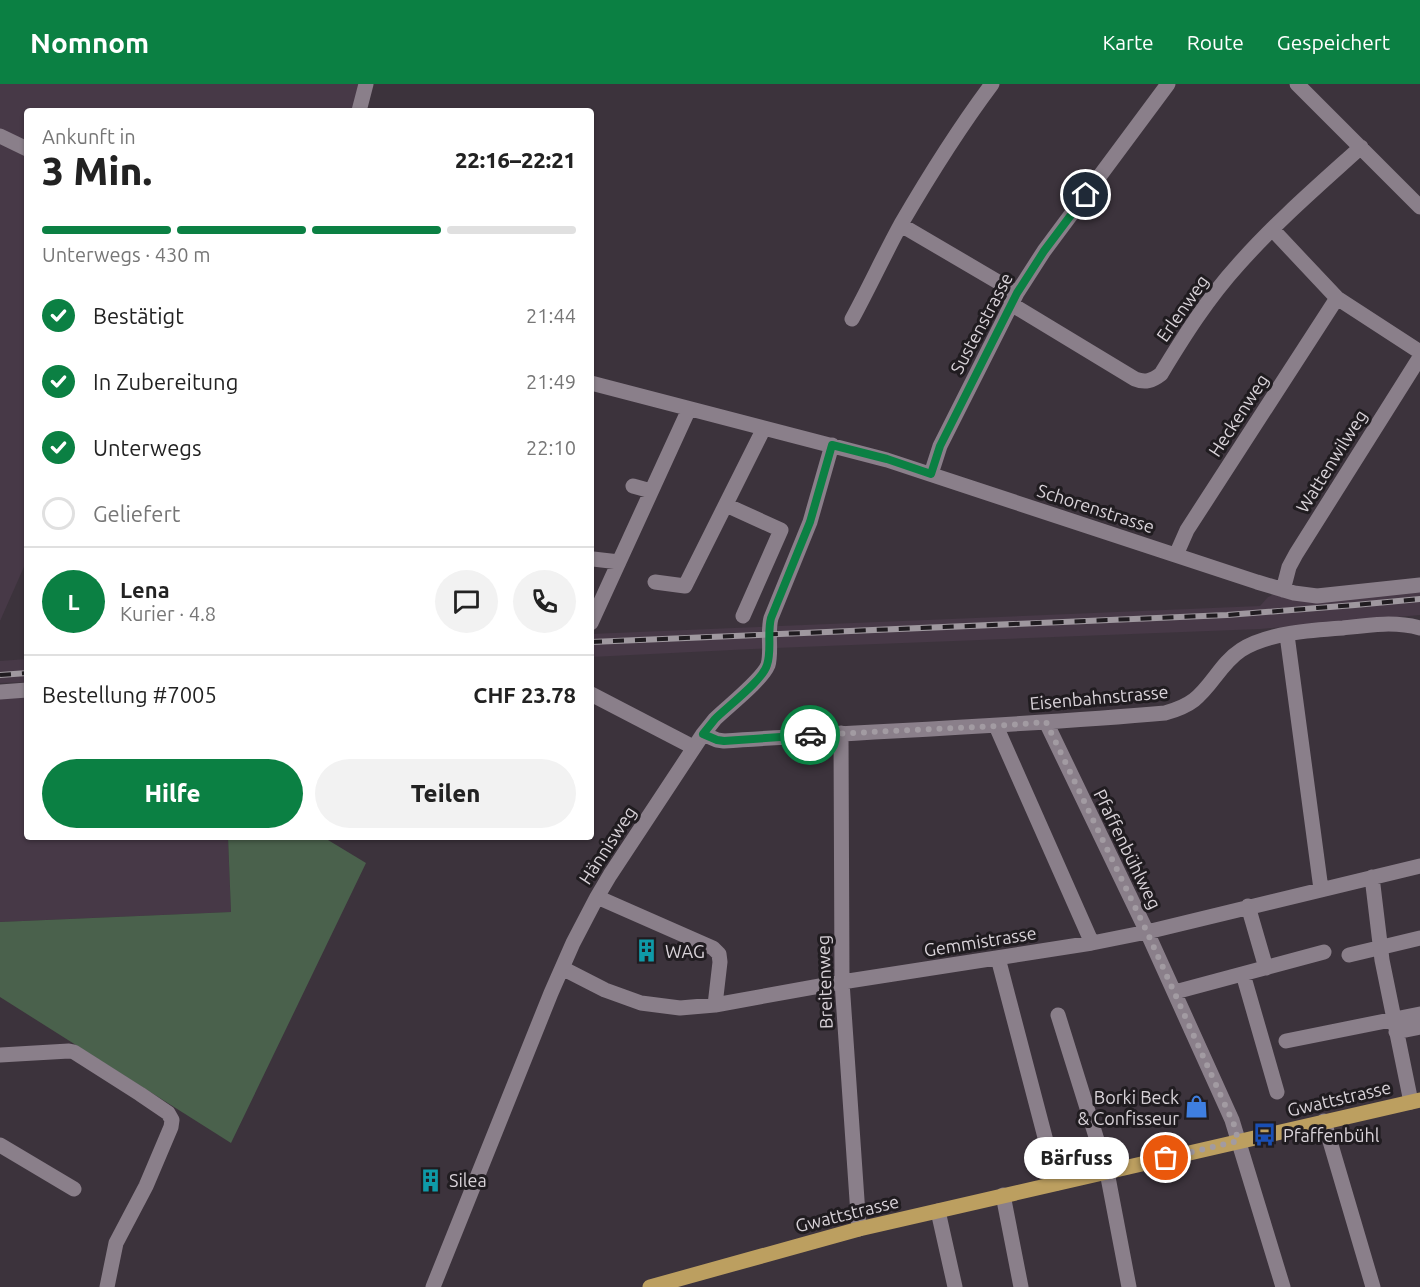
<!DOCTYPE html>
<html lang="de">
<meta charset="utf-8">
<style>
body{margin:0;font-family:Ubuntu,sans-serif;background:#f2f2f2;color:#222;height:100vh;display:flex;flex-direction:column;font-size:22px;white-space:nowrap}
*{box-sizing:border-box;margin:0}
p{font-size:20px;color:#767676}
.icon{flex:none;width:33px;height:33px;fill:none;stroke:currentColor;stroke-width:2;stroke-linecap:round;stroke-linejoin:round}
.map{position:relative;flex:1;overflow:hidden}
.drawer{position:absolute;left:24px;top:24px;width:570px;height:732px;display:flex;flex-direction:column;background:#fff;border-radius:6px;box-shadow:0 2px 4px #0004}
.drawer>*{flex:none}
.pin{position:absolute;display:grid;place-items:center;width:51px;height:51px;color:#fff;margin:-26px;border:3px solid #fff;border-radius:50%;box-shadow:0 2px 6px #0007}
.courier{position:absolute;display:grid;place-items:center;width:60px;height:60px;margin:-30px;border:4px solid #0b8043;border-radius:50%;background:#fff;color:#222;box-shadow:0 2px 8px #0007}
.bubble{position:absolute;height:42px;border-radius:21px;background:#fff;box-shadow:0 2px 4px #0004;font-size:20px;font-weight:800;line-height:42px;text-align:center}
.overview em{font-style:normal;font-weight:800}
.overview div{display:flex;flex-direction:column-reverse}
.overview{display:flex;align-items:center;justify-content:space-between;height:102px;padding:0 18px}
h1{font-size:39px;font-weight:800;line-height:45px}
.bar{display:grid;grid-template-columns:repeat(4,1fr);gap:9px 6px;align-content:center;height:72px;padding:0 18px}
.bar i{height:8px;border-radius:4px;background:#e0e0e0}
.bar .current{background:#0b8043}
.bar p{grid-column:span 4}
.line{display:flex;align-items:center;gap:15px;padding:0 18px;border-top:2px solid #e0e0e0}
.line div{flex:1}
.round{display:grid;place-items:center;flex:none;width:63px;height:63px;border-radius:32px;background:#f2f2f2}
ol{padding:0 18px;list-style:none}
li{display:flex;align-items:center;gap:18px;height:66px}
li p{margin-inline-start:auto}
li .icon{padding:6px;border-radius:50%;background:#0b8043;color:#fff;stroke-width:4}
li:last-child{color:#767676}
li i{width:33px;height:33px;border:3px solid #e0e0e0;border-radius:50%}
.button{display:flex;gap:12px;margin-top:auto;padding:12px 18px}
.button a{flex:1;height:69px;border-radius:36px;background:#0b8043;color:#fff;font-size:24px;font-weight:800;line-height:69px;text-align:center}
.button a+a{background:#f2f2f2;color:#222}
header{display:flex;align-items:center;gap:36px;box-sizing:border-box;height:84px;padding:0 30px;background:#0b8043;color:#fff}
header strong{font-size:28px}
nav{display:flex;gap:33px;margin-inline-start:auto;font-size:21px}
.map>svg:first-child{display:block}
</style>
<header>
<strong>Nomnom</strong>
<nav><a>Karte</a><a>Route</a><a>Gespeichert</a></nav>
</header>
<div class="map">
<svg width="1420" height="1203" viewBox="0 0 1420 1203">
<rect width="100%" height="100%" fill="#3c333c"/>
<path fill="#473947" d="M0,0H366L359,27H27V476L0,537Z
M1420,501V531L1260,545L752,565L591,573V550L1260,522L1268,513L1283,506Z
M27,575V598L0,599V577Z
M27,606V753H228L231,828L0,838V608Z"/>
<path fill="#4a614c" d="M228,753H323L366,779L231,1059L0,913V838L231,828Z"/>
<g fill="none" stroke-linecap="round" stroke-linejoin="round">
<path stroke="#8a7f8a" stroke-width="15" d="M1297,0L1420,123
M359,27L366,0
M0,52L27,65
M901,141L1017,209
M1272,145L1337,214L1420,268
M1011,220L1135,295C1145,299 1152,297 1161,290C1184,252 1208,214 1238,181C1276,138 1319,101 1361,63
M852,235C869,204 884,171 901,140C929,92 959,44 992,0
M591,299L887,376L1257,498L1294,509L1317,512L1420,501
M931,390L940,362L1017,209L1044,167L1168,0
M633,402L651,407
M726,421L781,446L743,532
M1176,471L1187,446L1337,214
M593,475L619,478
M655,498L685,502L764,344
M1283,506L1289,483L1296,470L1420,273
M591,539L689,325
M1287,551L1321,805
M0,608L27,606
M591,610L693,663
M1046,638L1147,848L1232,1036L1283,1203
M996,642L1092,859
M841,649L842,898L859,1145
M703,650L717,656L724,657C871,647 1018,642 1165,629C1176,626 1185,623 1194,616C1212,602 1221,579 1241,566C1267,549 1312,546 1343,544C1368,541 1395,537 1420,544
M1372,793L1382,876L1411,1018
M597,813L713,864L719,870L720,878L715,921
M1248,822L1266,884
M1349,871L1420,854
M998,874L1057,1099
M562,884L605,906L641,919L680,924L715,921L842,898L1092,859L1147,848L1420,782
M1243,890L1277,1008
M1175,908L1324,868
M1058,931L1107,1088L1129,1203
M1396,948L1420,943
M1286,957L1420,930
M0,971L69,967L74,968L140,1010L168,1029L172,1036L171,1043L146,1102L116,1159L107,1203
M1324,1037L1373,1203
M0,1061L74,1105
M1003,1111L1021,1203
M938,1127L955,1203
M433,1203L551,909L573,859L597,813L610,791L703,650C707,645 711,640 715,635C727,623 762,596 768,581C772,568 767,549 771,534L810,438L832,361"/>
<path stroke="#bc9f60" stroke-width="15" d="M650,1203L859,1145L1420,1016"/>
<defs>
<path id="rail" d="M591,558L1227,531L1355,521L1420,515
M0,591L27,589"/>
</defs>
<use href="#rail" stroke="#9f989f" stroke-width="6"/>
<use href="#rail" stroke="#201c20" stroke-width="4" stroke-dasharray="11" stroke-linecap="butt"/>
</g>
<g fill="none" stroke-linecap="round" stroke-linejoin="round">
<path stroke="#a29ba2" stroke-width="6" stroke-dasharray="0 10.8" d="M810,651L996,642L1046,638L1147,848L1235,1043L1238,1057L1166,1074"/>
<path stroke="#0b8043" stroke-width="8" d="M810,651L724,657L717,656L703,650C707,645 711,640 715,635C727,623 763,596 767,581C772,567 767,549 771,534L810,438L832,361L887,375L931,390L940,362L1017,209L1044,167L1086,111"/>
</g>
<defs>
<symbol id="building-bare" viewBox="-9 -9 18 18"><path d="M-4-6H4V6H1V3H-1V6H-4ZM-2.5-4.3h1.7v1.8h-1.7ZM.8-4.3h1.7v1.8H.8ZM-2.5-1h1.7V.8h-1.7ZM.8-1h1.7V.8H.8Z" fill="#0f9aa8" stroke="#201c20" stroke-width="2.5" paint-order="stroke"/></symbol>
<symbol id="shop-bare" viewBox="-9 -9 18 18"><path d="M-5-2.5h2.3a2.7 3.5 0 0 1 5.4 0H5L5.5 6h-11ZM-1.5-2.5h3a1.5 2.3 0 0 0-3 0Z" fill="#3f7fe0" stroke="#201c20" stroke-width="2.5" paint-order="stroke"/></symbol>
<symbol id="bus-bare" viewBox="-9 -9 18 18"><path d="M-5-6H5V4H4V6H2V4H-2V6H-4V4H-5ZM-3.5-4V0h7V-4ZM-3.5 1.2v1.5H-2V1.2ZM2 1.2v1.5H3.5V1.2Z" fill="#1a4fb4" stroke="#201c20" stroke-width="2.5" paint-order="stroke"/></symbol>
</defs>
<g fill-rule="evenodd">
<use href="#building-bare" x="630" y="850" width="33" height="33"/>
<use href="#shop-bare" x="1180" y="1006" width="33" height="33"/>
<use href="#bus-bare" x="1248" y="1034" width="33" height="33"/>
<use href="#building-bare" x="414" y="1080" width="33" height="33"/>
</g>
<g text-anchor="middle" dominant-baseline="central" stroke-width="6" stroke-linejoin="round" paint-order="stroke">
<g font-size="18" fill="#d9d3d9" stroke="#201c20">
<text transform="translate(1182 224) rotate(-55)">Erlenweg</text>
<text transform="translate(981 239) rotate(-62)">Sustenstrasse</text>
<text transform="translate(1238 331) rotate(-57)">Heckenweg</text>
<text transform="translate(1331 377) rotate(-58)">Wattenwilweg</text>
<text transform="translate(1096 424) rotate(18)">Schorenstrasse</text>
<text transform="translate(1099 613) rotate(-5)">Eisenbahnstrasse</text>
<text transform="translate(607 761) rotate(-57)">Hännisweg</text>
<text transform="translate(1128 765) rotate(64)">Pfaffenbühlweg</text>
<text transform="translate(980 857) rotate(-9)">Gemmistrasse</text>
<text transform="translate(824 898) rotate(-92)">Breitenweg</text>
<text transform="translate(1339 1014) rotate(-13)">Gwattstrasse</text>
<text transform="translate(847 1129) rotate(-14)">Gwattstrasse</text>
</g>
<g font-size="18" fill="#d9d3d9" stroke="#201c20" text-anchor="start">
<text x="665" y="867">WAG</text>
<text x="1179" y="1013" text-anchor="end">Borki Beck<tspan x="1179" dy="21">&amp; Confisseur</tspan></text>
<text x="1283" y="1051">Pfaffenbühl</text>
<text x="449" y="1096">Silea</text>
</g>
</g>
</svg>
<div class="pin" style="left:1166px;top:1074px;background:#ea580c"><svg class="icon" aria-label="bag" viewBox="0 0 24 24"><path d="M5 8h14l-1 12H6zM9 8a3 3 0 0 1 6 0"/></svg></div>
<div class="pin" style="left:1086px;top:111px;background:#1f2937"><svg class="icon" aria-label="home" viewBox="0 0 24 24"><path d="M3 11l9-7 9 7M6 9v11h12V9"/></svg></div>
<div class="courier" style="left:810px;top:651px"><svg class="icon" aria-label="car" viewBox="0 0 24 24"><path d="M5 17H2v-5l4-1 3-4h7l3 4 3 1v5h-3M9 17h6M6 11h13"/><circle cx="7" cy="17" r="2"/><circle cx="17" cy="17" r="2"/></svg></div>
<div class="bubble" style="left:1024px;top:1053px;width:105px">Bärfuss</div>
<section class="drawer">
<div class="overview"><div><h1>3 Min.</h1><p>Ankunft in</p></div><em>22:16–22:21</em></div>
<div class="bar"><i class="current"></i><i class="current"></i><i class="current"></i><i></i><p>Unterwegs · 430 m</p></div>
<ol>
<li><svg class="icon" aria-label="check" viewBox="0 0 24 24"><path d="M5 12l5 5 9-10"/></svg>Bestätigt<p>21:44</p></li>
<li><svg class="icon" aria-label="check" viewBox="0 0 24 24"><path d="M5 12l5 5 9-10"/></svg>In Zubereitung<p>21:49</p></li>
<li><svg class="icon" aria-label="check" viewBox="0 0 24 24"><path d="M5 12l5 5 9-10"/></svg>Unterwegs<p>22:10</p></li>
<li><i></i>Geliefert</li>
</ol>
<div class="line" style="height:108px"><b class="round" style="background:#0b8043;color:#fff">L</b><div><b>Lena</b><p>Kurier · 4.8</p></div><a class="round"><svg class="icon" aria-label="chat" viewBox="0 0 24 24"><path d="M4 5h16v11H9l-5 4z"/></svg></a><a class="round"><svg class="icon" aria-label="phone" viewBox="0 0 24 24"><path d="M5 4h4l2 5-3 2q2 4 5 5l2-3 5 2v4C11 20 4 13 5 4z"/></svg></a></div>
<div class="line" style="height:78px"><div>Bestellung #7005</div><b>CHF 23.78</b></div>
<div class="button"><a>Hilfe</a><a>Teilen</a></div>
</section>
</div>
